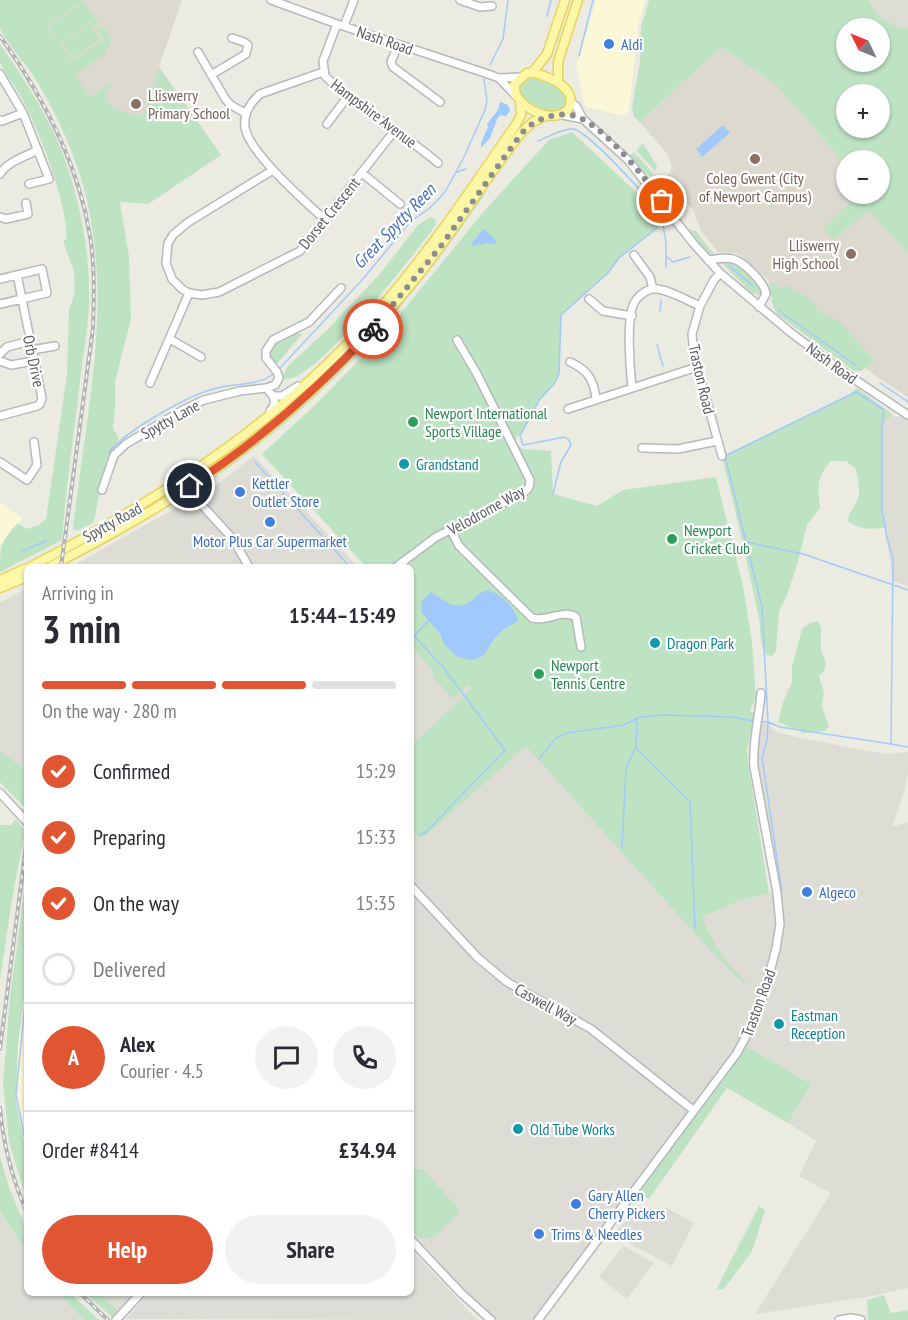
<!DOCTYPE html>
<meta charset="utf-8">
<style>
body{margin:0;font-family:"PT Sans Narrow",sans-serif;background:#f2f2f3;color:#2b2b33;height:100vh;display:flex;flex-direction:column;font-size:22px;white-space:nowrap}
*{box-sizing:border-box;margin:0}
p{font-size:20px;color:#7c7c81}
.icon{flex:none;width:33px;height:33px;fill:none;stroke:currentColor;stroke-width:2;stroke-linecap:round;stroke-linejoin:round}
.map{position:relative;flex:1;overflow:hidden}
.details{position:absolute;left:24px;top:564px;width:390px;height:732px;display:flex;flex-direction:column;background:#fff;border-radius:9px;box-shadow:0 2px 4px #0004}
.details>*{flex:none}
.needle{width:39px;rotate:313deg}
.buttons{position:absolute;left:836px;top:18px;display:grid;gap:12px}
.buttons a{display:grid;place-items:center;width:54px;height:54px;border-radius:50%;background:#fff;box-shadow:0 2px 4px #0004;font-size:30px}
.pin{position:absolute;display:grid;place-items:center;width:51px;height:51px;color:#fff;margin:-26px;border:3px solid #fff;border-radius:50%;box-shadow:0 2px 6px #0007}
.courier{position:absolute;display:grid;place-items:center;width:60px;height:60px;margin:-30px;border:4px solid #e05532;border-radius:50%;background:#fff;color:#222;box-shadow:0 2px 8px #0007}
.overview em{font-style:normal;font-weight:600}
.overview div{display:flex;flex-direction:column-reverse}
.overview{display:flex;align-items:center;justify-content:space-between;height:102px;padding:0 18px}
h1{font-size:39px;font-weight:600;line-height:45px}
.bar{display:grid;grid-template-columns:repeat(4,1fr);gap:9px 6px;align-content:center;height:72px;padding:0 18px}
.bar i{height:8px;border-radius:4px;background:#e1e1e2}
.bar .selected{background:#e05532}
.bar p{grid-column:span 4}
.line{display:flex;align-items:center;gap:15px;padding:0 18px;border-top:2px solid #e1e1e2}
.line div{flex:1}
.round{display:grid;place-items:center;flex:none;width:63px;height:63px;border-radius:32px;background:#f2f2f3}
ol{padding:0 18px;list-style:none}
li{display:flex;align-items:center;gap:18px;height:66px}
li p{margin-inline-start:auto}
li .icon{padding:6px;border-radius:50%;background:#e05532;color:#fff;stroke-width:4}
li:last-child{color:#7c7c81}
li i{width:33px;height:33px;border:3px solid #e1e1e2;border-radius:50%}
.cta{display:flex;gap:12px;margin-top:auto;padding:12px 18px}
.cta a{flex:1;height:69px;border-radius:36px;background:#e05532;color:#fff;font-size:24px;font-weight:600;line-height:69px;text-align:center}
.cta a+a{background:#f2f2f3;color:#2b2b33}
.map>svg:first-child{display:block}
</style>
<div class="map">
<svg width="908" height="1320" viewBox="0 0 908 1320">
<rect width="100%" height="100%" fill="#ecebe1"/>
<path fill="#fcf7d6" d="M596,0H645L638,26L629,111L622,116L585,106L576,66Z
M0,502L22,518L16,529L0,545Z
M27,973V1157L16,1102V1065Z"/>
<path fill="#dddcd5" d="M862,0H908V30L876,18Z
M892,414L894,417L899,416L908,420V586L893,581L882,509V425Z
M254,456L358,567H71L181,505L196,507L205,499L207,492Z
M27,588V756L24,768L0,751V603Z
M411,624L494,713L702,917L739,901L769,893H777L780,915L764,995L773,975L783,927L780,891L759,769L757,746L763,721L778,733L850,748L886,754L908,752V772L904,791L892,827L908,822V1288L866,1297L755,1314L831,1193L799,1176L816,1141L788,1123L811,1084L742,1045L538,1320H491L411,1240Z
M643,1206L660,1215L665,1207L694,1223L672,1266L612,1234Z
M0,1211L27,1253V1293H58L84,1320H0Z
M623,1246L654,1263L627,1299L599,1277Z
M411,1249L477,1320L126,1319L149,1293H411Z
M96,1293H135L117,1311Z"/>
<path fill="#dcdacf" d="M23,0H182L159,67L221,155L148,204Z
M721,47L777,86L846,165V194H879V160L908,105V397L873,374L771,294L768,280L737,253L718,252L701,231L693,210L687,203L669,190L663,182L671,171V164L667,154L640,122Z"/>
<path fill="#bee3c2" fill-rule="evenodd" d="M0,0H82L99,24L94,26L90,22L60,43L49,26L79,6L78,3L47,26L72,61L104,40L97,29L102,26L109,35L110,45L107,48L106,53L75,75L90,97L110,83L112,87L104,92L113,109L143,117L159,67L221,155L148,204L120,202L129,257L131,319L115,382V409L113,428L119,438L103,473L94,522L77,531L73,529C86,410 116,296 81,178C69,140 52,105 31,72C24,62 2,37 0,27C0,19 0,8 0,0Z
M649,0H869C874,15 893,27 908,29V253L869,210L833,240L823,228L860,194H879V160H846V165L777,86L721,47L640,122L634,117L632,107L640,62L641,27ZM846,28H879V62H846ZM846,94H879V128H846Z
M90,24L100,39L73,58L62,43Z
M0,44C19,71 37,99 52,129C77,180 91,249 89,305C88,328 84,350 81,373C75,428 66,484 62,540L0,572C0,547 0,542 18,523L26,529L39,525L46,519L67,374L69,310L75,292L74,271L63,241L67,239C66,199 42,139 24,102C19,91 3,71 0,62C0,57 0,49 0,44Z
M536,78L556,86L565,95C569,127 528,106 519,91C519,81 527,78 536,78Z
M572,132L666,220L619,258L608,273L561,315L559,374L554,384L540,399L520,436H516L517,444L523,449L551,451L553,494L597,506L623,490L716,477L743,586L752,642L756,698L750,710L755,715L747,750L748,763L769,893L739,901L702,917C712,944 726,962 746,982L745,985L710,950L526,746L426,835L420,838L411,831V746L472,688L468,685L453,699L432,675L434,672L411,645V567H366L262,454L313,407L379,340L485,210L549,140Z
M643,143L657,166L655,171L636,150Z
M634,152L652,172L653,175L650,176L643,172L629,156Z
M660,184L682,209L675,210L671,208L659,191Z
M484,193L485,194C436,266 382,334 318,394C282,428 243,457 204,486L242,453L266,437L317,389Z
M431,217L436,220L435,226C416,252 313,385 285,379L283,376L288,366L327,330L379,275L418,225Z
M686,229L696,231L714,254H707Z
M729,261L737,264L762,286L764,290L762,297L754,293L752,294L722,263Z
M778,281L807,297L823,315L828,314L833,320L836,318L875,361L861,371H854L777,314L772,303L770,283H773L783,289L785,286Z
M296,333L302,334L275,366C268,357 269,352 274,343Z
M857,388L892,414L882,425V509L886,527C872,530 859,530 848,521C848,511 858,505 859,494C860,487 857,477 856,469L846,461H831C816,477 818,487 820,508L807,525L797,565L787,595L779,611L776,651L772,656L767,655C759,646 761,631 759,619C748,565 735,510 722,456L847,397Z
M818,621L821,627V650L826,662L825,670L819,676L824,693L822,701L823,710L829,726L825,731L803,733L778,722L782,705L792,682V667L802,629L810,623Z
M0,751L24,768L27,756V810L0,782Z
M16,819L25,831L12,899L0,980V825H11Z
M27,872V973L18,1046L16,1102L27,1157V1201L9,1142L3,1084L10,996Z
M742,1044L811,1084L788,1123L727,1088L649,1199L634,1192Z
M0,1157L9,1187L27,1231V1253L0,1211Z
M411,1169H423L458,1208L459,1213L433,1238H420L411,1230Z
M759,1206L765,1210L752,1251L724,1289L716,1290Z
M58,1293H70L99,1320H84Z
M85,1293H99L118,1311L112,1317Z
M884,1295L891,1313L908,1310V1320H868L867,1300Z"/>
<path fill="#a2c9fb" d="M500,102L508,105L510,111L506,116L501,115L498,117L490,138L481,148V143L488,127L487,124L498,110Z
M723,125L730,133L702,157L696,149Z
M483,229L495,239L496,244L487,243L472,246L473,242Z
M487,590C500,593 516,608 518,621L504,629L494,639L483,656L472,660L457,657L444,644L440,633L421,612V602L431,592C444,600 456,613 471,601C476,597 480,592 487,590Z"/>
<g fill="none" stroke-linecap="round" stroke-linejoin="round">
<path stroke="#a2c9fb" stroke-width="1.5" d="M547,16L551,0
M579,56L593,0
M490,65L503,39L508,0
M538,141C548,137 563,128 573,129C589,131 645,196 658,210L662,218L657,228L619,258L608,273L561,315L559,374L554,384L540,399L520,436L523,445L565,437L569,440L571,445L561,462L553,494
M457,172L466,169
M662,219L666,243V268
M667,257L673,262L690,257
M729,266L753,286
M778,310L857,366
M660,312L661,300
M657,345L663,366
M280,368L363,279L410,222L431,207L445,192L463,159L485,110L487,101L484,79
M880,383L908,402
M109,452C127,430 190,394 217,388C235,383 256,386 272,375
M255,462L350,567
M747,542L803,554L908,590
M22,551L46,541
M637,719L636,748L690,802L695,929
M761,722H768L767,740L762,758L782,892
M891,744L780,727L768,722L762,607L725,456L856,392L884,410L882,425V509L887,538L893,558L891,744L908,747
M539,759L556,738L567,733L624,725L640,717L664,715L731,717L754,721
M420,835L426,832L505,750L443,667L414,636L429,620
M622,848L626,768L635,749
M27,982L16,1095L27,1149"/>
<defs>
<path id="minor" d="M271,0L337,24L485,73L499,78L515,95
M460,0L480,7L492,6
M337,24L323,61L325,76C358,109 402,132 438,163
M344,26L354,0
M398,45L391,62L393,67L440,102
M198,52L226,100L231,105L245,113
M323,72L260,94C250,103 243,113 245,127C248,152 305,201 324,219
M0,74L23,113L49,179L29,184
M211,75L246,54L248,45L244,42L232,38
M499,78L521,77
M571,103L576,106L583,119L628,160L693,243L720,273L790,332L839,369L908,415
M562,115L583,119
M0,120L2,121L23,113
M327,124L348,96
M273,170L187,223L173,235L168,243L166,263L172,279L182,289L189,293L202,295L219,292L300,251L395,130
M362,173L400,204
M0,174C7,162 26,156 38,150
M0,217L6,219L28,214L26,203
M634,255L650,277L653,289
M708,260C716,259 725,257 733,259C744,262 765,283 766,294L759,307
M720,273L714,280L700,306L692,334L694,355L722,456
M0,279L42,269L47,293L22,299L17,275
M589,299L603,311L632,316
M0,304L22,299L42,398L40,404L37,406L0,416
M170,339L201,357
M32,350L55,346
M0,354L7,347L30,341
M0,361L11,365L34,361
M570,362C588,370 594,380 596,399
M150,383L189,293
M632,388C630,370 626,318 634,303C637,297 644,291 652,289C664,287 688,301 700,306
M274,396H282L298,386
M568,409L697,367
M270,411C278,402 274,396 266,388L275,385L279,378L277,372L266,358V351L273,340L309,322L341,288
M642,448L678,449L717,441
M0,462L27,480L37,465L34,442
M102,490L114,455L126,444L181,411L204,400L240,391L266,388
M178,494L194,498L199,502L233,539L249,567
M199,502L197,495L202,478
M451,530L459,546L532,618C547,622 562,609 576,617L581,647
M396,567L436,537L519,495C527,491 530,489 530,480L477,374L457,340
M0,793L27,822
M411,886L478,958L507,982L591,1029L693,1110
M411,1240L461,1293L491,1320
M116,1320L141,1293
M538,1320L737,1053L750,1029L762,1001L776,949L780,924L777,893L754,767C752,742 759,718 761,693
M839,1320L851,1318L861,1320"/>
<path id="major" d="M527,73C535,72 542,75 549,78C591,95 566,133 527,107C519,101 513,94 515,84Z
M532,73L547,54L565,0
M558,82V62L578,0
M30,567C165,497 289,417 388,299C435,244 476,182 517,123L521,115L520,101
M49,567C101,540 153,512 202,478C283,423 355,353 417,277C454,231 484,180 521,133L533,122L545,116
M0,580L27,568
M0,588L27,577"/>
</defs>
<use href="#minor" stroke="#b6b8bd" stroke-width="10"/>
<use href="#major" stroke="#ead35b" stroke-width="11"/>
<use href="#minor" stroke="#fff" stroke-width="7"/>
<use href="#major" stroke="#fbf7a7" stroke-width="8"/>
<defs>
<path id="rail" d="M0,36C43,96 78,162 90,236C95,266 94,297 93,328L61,567
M0,1049L27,838
M0,1108C3,1143 13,1181 27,1213
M80,1293L108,1320"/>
</defs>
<use href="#rail" stroke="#b2b3b3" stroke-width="4"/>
<use href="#rail" stroke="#fff" stroke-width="1.5" stroke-dasharray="4.5" stroke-linecap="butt"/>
</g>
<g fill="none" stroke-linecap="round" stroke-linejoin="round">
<path stroke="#8c8e8e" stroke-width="6" stroke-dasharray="0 10.8" d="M373,329L441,246L521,134C535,117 564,108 584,120C610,134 644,177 662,201"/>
<path stroke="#e05532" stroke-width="8" d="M190,486C257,442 319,388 373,329"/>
</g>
<g fill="#3f7fe0" stroke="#fff" stroke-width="2">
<circle cx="609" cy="44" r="6"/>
<circle cx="240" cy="492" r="6"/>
<circle cx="270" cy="522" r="6"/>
<circle cx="807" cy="892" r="6"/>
<circle cx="576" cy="1204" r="6"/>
<circle cx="539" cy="1234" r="6"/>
</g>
<g fill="#8d6e63" stroke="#fff" stroke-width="2">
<circle cx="136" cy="104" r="6"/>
<circle cx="755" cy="159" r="6"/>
<circle cx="851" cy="254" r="6"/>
</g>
<g fill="#2e9e5b" stroke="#fff" stroke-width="2">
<circle cx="413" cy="422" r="6"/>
<circle cx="672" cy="539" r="6"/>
<circle cx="539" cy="674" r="6"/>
</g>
<g fill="#0f9aa8" stroke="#fff" stroke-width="2">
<circle cx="404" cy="464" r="6"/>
<circle cx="655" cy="643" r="6"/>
<circle cx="779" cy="1024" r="6"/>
<circle cx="518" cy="1129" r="6"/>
</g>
<g text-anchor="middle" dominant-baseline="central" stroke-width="4.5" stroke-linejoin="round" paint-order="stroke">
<g font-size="16" fill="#595c61" stroke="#fff">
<text transform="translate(385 40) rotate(19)">Nash Road</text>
<text transform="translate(374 113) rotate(37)">Hampshire Avenue</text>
<text transform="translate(329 213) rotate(-51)">Dorset Crescent</text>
<text transform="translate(34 361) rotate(78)">Orb Drive</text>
<text transform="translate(832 363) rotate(36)">Nash Road</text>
<text transform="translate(702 379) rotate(77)">Traston Road</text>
<text transform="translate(170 419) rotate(-29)">Spytty Lane</text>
<text transform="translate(486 510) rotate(-29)">Velodrome Way</text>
<text transform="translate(112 522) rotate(-29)">Spytty Road</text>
<text transform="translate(758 1003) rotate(-70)">Traston Road</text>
<text transform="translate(546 1004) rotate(29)">Caswell Way</text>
</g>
<g font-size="16" fill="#366cbe" stroke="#fff" text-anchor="start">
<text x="621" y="44">Aldi</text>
<text x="252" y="483">Kettler<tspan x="252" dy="18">Outlet Store</tspan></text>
<text x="270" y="541" text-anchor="middle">Motor Plus Car Supermarket</text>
<text x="819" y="892">Algeco</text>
<text x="588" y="1195">Gary Allen<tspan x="588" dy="18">Cherry Pickers</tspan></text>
<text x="551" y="1234">Trims &amp; Needles</text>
</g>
<g font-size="16" fill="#785e54" stroke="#fff" text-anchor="start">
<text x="148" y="95">Lliswerry<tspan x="148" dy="18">Primary School</tspan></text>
<text x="755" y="178" text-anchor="middle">Coleg Gwent (City<tspan x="755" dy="18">of Newport Campus)</tspan></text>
<text x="839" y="245" text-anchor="end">Lliswerry<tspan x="839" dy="18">High School</tspan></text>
</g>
<g font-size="16" fill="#27864d" stroke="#fff" text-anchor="start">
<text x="425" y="413">Newport International<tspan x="425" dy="18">Sports Village</tspan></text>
<text x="684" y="530">Newport<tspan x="684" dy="18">Cricket Club</tspan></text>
<text x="551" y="665">Newport<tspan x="551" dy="18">Tennis Centre</tspan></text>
</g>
<g font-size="16" fill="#0d838f" stroke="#fff" text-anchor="start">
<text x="416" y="464">Grandstand</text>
<text x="667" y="643">Dragon Park</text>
<text x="791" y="1015">Eastman<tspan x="791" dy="18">Reception</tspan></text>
<text x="530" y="1129">Old Tube Works</text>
</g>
<g font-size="18" font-style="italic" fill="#4672bc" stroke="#fff">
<text transform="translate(394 226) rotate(-46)">Great Spytty Reen</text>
</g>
</g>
</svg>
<div class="buttons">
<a><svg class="needle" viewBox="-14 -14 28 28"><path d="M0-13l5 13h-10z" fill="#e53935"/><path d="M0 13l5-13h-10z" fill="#7c7c81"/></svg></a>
<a>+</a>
<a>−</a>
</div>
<div class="pin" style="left:662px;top:201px;background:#ea580c"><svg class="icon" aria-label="bag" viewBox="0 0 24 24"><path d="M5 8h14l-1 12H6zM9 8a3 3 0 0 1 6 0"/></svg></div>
<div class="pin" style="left:190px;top:486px;background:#1f2937"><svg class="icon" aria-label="home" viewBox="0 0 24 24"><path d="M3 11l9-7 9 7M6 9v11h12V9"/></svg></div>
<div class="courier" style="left:373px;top:329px"><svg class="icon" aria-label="bike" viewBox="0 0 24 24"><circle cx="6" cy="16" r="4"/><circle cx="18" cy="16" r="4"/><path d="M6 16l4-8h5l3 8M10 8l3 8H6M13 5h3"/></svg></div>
<section class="details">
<div class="overview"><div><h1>3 min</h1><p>Arriving in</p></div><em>15:44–15:49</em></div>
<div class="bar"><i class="selected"></i><i class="selected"></i><i class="selected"></i><i></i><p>On the way · 280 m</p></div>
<ol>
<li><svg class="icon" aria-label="check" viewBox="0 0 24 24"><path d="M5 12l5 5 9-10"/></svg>Confirmed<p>15:29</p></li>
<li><svg class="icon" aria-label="check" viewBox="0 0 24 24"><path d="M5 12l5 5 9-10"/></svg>Preparing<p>15:33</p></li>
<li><svg class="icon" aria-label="check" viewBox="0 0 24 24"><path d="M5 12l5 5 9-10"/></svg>On the way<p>15:35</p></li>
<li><i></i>Delivered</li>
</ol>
<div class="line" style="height:108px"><b class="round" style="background:#e05532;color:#fff">A</b><div><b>Alex</b><p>Courier · 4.5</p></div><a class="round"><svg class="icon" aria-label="chat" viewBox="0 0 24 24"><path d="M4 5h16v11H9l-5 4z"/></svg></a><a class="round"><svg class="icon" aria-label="phone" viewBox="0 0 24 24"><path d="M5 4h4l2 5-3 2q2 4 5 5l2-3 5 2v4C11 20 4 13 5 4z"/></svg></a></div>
<div class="line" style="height:78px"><div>Order #8414</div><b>£34.94</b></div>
<div class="cta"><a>Help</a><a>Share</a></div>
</section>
</div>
